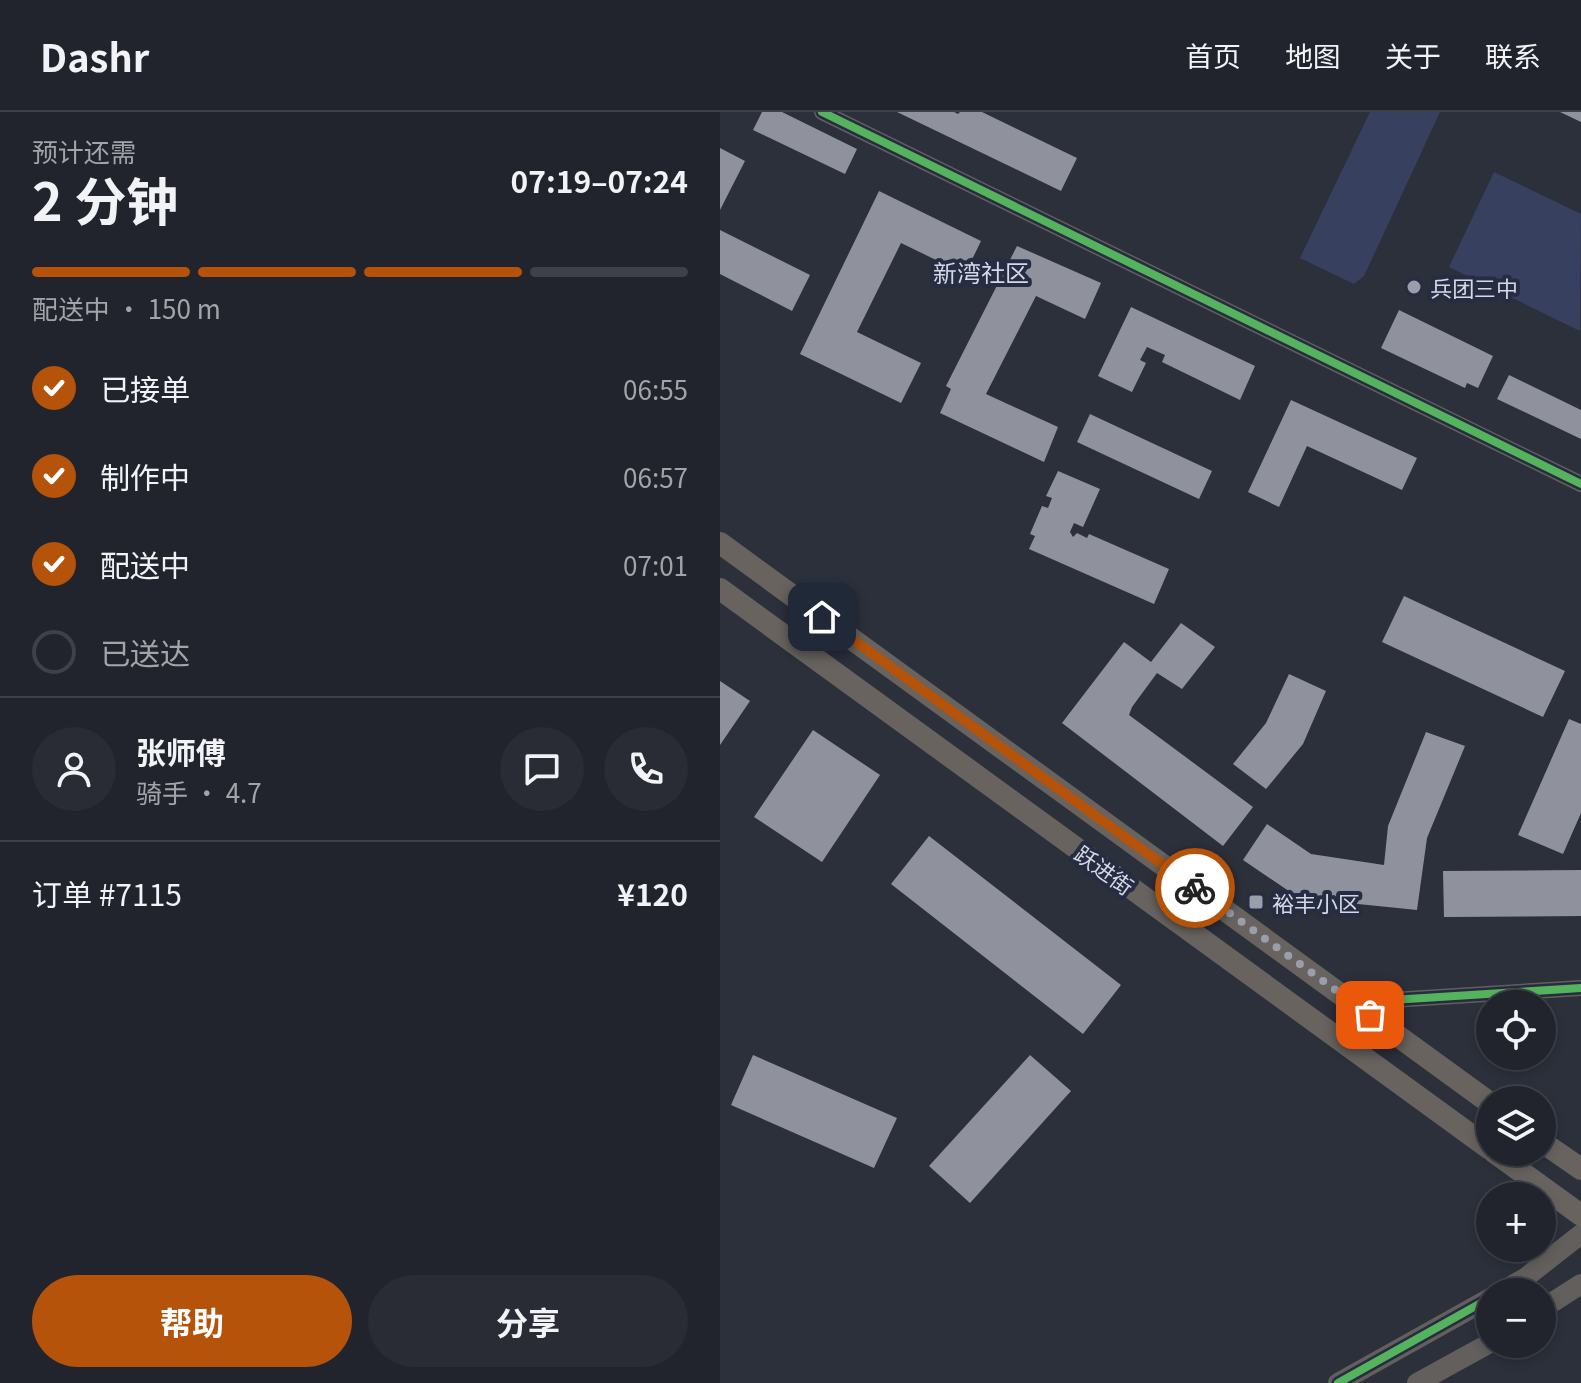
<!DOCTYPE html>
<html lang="zh">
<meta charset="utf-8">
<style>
body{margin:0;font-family:Georgia,"Noto Sans SC",serif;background:#292c34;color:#f1f3f6;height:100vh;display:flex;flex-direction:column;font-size:30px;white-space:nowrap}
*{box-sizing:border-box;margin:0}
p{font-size:26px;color:#a2a4a9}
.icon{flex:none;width:44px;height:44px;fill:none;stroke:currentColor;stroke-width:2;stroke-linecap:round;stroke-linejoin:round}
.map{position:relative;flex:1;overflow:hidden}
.sheet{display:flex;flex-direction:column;background:#21242c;width:720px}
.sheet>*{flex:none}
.controls{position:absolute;left:756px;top:878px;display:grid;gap:16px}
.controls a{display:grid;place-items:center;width:80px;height:80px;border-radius:50%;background:#21242c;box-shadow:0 4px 12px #0003,0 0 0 2px #3e4148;font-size:40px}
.pin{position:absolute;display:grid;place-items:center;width:68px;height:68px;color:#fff;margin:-34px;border-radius:16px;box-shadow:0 4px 12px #0006}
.courier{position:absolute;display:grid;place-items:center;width:80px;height:80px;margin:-40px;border:6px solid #b45309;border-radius:50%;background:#fff;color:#222;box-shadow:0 2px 10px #0007}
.summary em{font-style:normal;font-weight:700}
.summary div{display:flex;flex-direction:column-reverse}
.summary{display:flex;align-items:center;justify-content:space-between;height:136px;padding:0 32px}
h1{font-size:52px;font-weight:700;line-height:60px}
.bar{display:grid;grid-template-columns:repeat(4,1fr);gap:12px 8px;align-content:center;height:96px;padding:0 32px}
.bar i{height:10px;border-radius:6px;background:#3e4148}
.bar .current{background:#b45309}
.bar p{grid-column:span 4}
.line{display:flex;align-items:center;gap:20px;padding:0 32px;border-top:2px solid #3e4148}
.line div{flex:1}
.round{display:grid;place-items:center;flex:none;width:84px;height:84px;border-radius:42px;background:#292c34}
ol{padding:0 32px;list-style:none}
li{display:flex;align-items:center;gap:24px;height:88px}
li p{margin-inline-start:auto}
li .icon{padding:8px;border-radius:50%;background:#b45309;color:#fff;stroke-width:4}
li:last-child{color:#a2a4a9}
li i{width:44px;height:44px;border:4px solid #3e4148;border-radius:50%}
.primary-button{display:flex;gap:16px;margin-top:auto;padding:16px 32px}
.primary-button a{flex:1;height:92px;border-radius:48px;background:#b45309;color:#fff;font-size:32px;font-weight:700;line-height:92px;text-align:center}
.primary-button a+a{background:#292c34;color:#f1f3f6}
header{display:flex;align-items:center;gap:48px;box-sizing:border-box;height:112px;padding:0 40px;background:#21242c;border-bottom:2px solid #3e4148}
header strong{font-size:38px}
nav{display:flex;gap:44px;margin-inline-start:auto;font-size:28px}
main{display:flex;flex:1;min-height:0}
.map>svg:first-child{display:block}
</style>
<header>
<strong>Dashr</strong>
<nav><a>首页</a><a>地图</a><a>关于</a><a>联系</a></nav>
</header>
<main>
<section class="sheet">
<div class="summary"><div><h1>2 分钟</h1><p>预计还需</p></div><em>07:19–07:24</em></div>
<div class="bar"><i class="current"></i><i class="current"></i><i class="current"></i><i></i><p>配送中 · 150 m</p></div>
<ol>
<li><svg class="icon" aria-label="check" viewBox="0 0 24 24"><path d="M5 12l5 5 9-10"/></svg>已接单<p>06:55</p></li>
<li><svg class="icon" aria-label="check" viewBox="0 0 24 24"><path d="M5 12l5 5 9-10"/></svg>制作中<p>06:57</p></li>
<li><svg class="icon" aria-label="check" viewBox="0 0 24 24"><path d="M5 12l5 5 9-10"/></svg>配送中<p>07:01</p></li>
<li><i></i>已送达</li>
</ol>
<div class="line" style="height:144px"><a class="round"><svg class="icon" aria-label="person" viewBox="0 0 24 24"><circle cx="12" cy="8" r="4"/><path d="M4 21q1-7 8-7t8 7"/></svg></a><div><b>张师傅</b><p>骑手 · 4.7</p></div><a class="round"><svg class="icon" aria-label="chat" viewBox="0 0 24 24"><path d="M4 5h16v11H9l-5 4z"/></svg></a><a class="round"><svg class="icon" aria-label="phone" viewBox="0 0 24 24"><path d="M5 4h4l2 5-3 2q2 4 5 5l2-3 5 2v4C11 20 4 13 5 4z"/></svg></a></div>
<div class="line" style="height:104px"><div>订单 #7115</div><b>¥120</b></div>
<div class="primary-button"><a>帮助</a><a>分享</a></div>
</section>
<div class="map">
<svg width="861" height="1271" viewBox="0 0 861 1271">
<rect width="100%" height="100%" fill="#2c303b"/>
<path fill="#384060" d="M650,0H720L644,164L634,172L580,146Z
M774,60L861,102L860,219L729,155Z"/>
<path fill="#8f929d" d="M42,0H62L137,37L125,62L33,18Z
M177,0H234L238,2L240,0H262L357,46L341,79Z
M840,0H861V10Z
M0,36L25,49L0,98Z
M159,79L261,129L245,162L181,131L137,220L201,251L181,291L80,242Z
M0,118L90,163L72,199L0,162Z
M297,134L381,171L365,207L316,184L266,282L338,315L324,350L220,301L231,277L226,274Z
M411,195L535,254L520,288L442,250L445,243L427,235L420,248L426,251L412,280L378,264Z
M679,198L773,244L758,276L747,271L745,276L661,236Z
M789,263L861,298V327L777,287Z
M571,288L697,346L682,378L587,334L559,395L528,380Z
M370,302L492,359L479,387L357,330Z
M338,359L380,377L363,415L354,411L350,420L353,425L357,421L367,426L369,422L449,457L434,492L309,437L315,424L310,422L322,394L328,396L332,386L326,384Z
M684,484L845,559L823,605L662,530Z
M461,511L495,535L462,577L437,561L412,595L409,603L533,695L503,734L342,611L404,530L431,550Z
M569,562L606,579L583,632L546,677L513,652L546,611Z
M0,569L30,589L0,633Z
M849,607L861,612V701L843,742L798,723Z
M93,618L160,663L102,750L34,705Z
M706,620L745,634L707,726L697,798L579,786L523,748L547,712L591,742L664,753L668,714Z
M209,724L401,873L363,922L171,772Z
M861,758V804L724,805L723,759Z
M33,943L177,1006L154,1056L11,993Z
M310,943L351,979L250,1091L209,1054Z"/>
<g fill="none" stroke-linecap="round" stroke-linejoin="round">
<path stroke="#635f5c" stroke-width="16" d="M102,0L861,372
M650,903L672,888L861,876"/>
<path stroke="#635f5c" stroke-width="20" d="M780,1180L805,1166L861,1122
M822,1197L861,1172
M618,1271L770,1186
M697,1271L770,1231"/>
<path stroke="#68635f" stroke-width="22" d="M0,431L770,991
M0,477L770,1037
M822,1030L861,1057
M774,1040L861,1103"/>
<defs>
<path id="cycleway" d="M102,0L861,372
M650,903L672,888L861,876
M618,1271L770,1186"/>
</defs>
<use href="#cycleway" stroke="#262c41" stroke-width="13"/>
<use href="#cycleway" stroke="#56b35d" stroke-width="8"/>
</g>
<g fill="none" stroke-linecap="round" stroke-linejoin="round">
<path stroke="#9a9eab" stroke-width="8" stroke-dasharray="0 14.4" d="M475,776L650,903"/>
<path stroke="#b45309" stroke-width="10" d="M102,505L475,776"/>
</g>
<g fill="#9a9eab" stroke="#262c41" stroke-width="3">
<circle cx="694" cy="175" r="8"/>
<rect x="528" y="782" width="16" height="16" rx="4"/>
</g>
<g text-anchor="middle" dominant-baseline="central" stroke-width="8" stroke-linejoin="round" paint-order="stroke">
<g font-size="22" fill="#d5d9e7" stroke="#262c41" text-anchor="start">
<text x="710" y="175">兵团三中</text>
<text x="552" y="790">裕丰小区</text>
</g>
<g font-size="22" fill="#d5d9e7" stroke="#262c41">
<text transform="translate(385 757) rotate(36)">跃进街</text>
</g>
<g font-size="24" fill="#d5d9e7" stroke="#262c41">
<text x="261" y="159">新湾社区</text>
</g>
</g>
</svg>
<div class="controls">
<a><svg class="icon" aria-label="locate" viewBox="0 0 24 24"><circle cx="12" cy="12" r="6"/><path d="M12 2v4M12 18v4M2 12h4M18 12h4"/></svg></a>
<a><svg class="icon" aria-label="layers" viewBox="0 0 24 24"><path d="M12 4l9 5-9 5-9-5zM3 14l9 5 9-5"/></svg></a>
<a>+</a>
<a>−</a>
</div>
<div class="pin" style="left:650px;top:903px;background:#ea580c"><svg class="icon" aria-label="bag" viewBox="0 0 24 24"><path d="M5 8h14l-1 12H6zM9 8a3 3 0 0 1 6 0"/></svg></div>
<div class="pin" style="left:102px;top:505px;background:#1f2937"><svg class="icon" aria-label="home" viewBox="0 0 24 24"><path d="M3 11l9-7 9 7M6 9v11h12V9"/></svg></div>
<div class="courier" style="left:475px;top:776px"><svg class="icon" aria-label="bike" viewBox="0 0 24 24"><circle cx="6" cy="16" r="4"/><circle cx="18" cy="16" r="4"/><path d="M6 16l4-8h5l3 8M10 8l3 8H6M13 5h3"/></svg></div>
</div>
</main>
